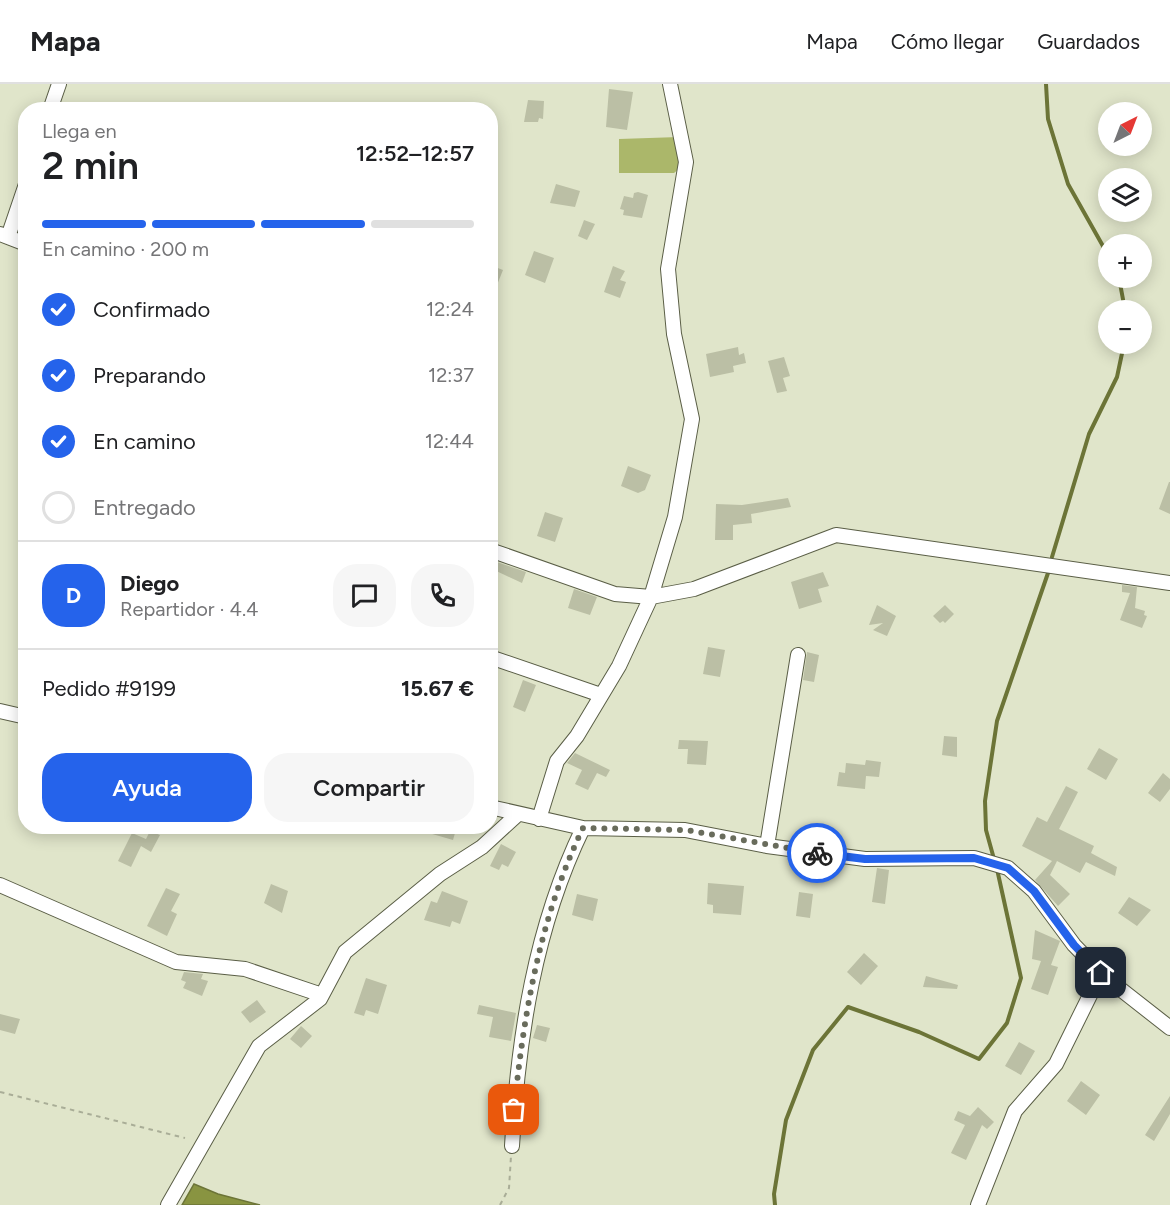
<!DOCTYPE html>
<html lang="es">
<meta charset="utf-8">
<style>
body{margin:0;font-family:Figtree,sans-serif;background:#f6f6f6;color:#202124;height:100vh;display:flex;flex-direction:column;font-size:22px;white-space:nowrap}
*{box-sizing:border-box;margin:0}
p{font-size:20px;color:#757577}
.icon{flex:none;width:33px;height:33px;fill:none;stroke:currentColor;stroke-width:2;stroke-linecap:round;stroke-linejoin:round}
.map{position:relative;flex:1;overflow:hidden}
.sheet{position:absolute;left:18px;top:18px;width:480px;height:732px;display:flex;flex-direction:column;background:#fff;border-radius:24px;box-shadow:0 3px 15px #0003}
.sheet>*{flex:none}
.needle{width:39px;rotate:42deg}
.tools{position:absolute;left:1098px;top:18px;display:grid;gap:12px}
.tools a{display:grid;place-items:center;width:54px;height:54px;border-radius:50%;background:#fff;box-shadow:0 3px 15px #0003;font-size:30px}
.pin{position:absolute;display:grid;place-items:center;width:51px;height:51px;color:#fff;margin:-26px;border-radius:12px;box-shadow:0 3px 9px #0006}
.courier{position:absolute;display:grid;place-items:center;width:60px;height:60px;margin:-30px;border:4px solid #2563eb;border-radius:50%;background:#fff;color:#222;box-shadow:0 2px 8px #0007}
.overview em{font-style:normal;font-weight:600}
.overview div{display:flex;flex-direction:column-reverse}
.overview{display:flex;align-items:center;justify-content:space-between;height:102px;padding:0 24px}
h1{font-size:39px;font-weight:600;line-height:45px}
.bar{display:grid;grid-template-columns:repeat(4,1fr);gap:9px 6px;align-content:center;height:72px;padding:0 24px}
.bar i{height:8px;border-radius:4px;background:#e0e0e0}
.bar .on{background:#2563eb}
.bar p{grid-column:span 4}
.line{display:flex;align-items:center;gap:15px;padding:0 24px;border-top:2px solid #e0e0e0}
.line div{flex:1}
.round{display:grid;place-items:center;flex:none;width:63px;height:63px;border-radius:24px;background:#f6f6f6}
ol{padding:0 24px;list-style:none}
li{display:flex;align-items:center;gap:18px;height:66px}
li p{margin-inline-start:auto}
li .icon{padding:6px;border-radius:50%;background:#2563eb;color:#fff;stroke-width:4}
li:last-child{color:#757577}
li i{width:33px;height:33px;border:3px solid #e0e0e0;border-radius:50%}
.button{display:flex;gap:12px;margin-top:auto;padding:12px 24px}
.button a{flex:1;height:69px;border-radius:24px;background:#2563eb;color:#fff;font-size:24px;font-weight:600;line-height:69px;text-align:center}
.button a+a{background:#f6f6f6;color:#202124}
header{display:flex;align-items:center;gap:36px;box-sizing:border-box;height:84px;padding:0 30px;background:#fff;border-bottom:2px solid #e0e0e0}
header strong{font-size:28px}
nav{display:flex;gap:33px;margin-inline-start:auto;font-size:21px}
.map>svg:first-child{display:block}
</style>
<header>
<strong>Mapa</strong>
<nav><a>Mapa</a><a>Cómo llegar</a><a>Guardados</a></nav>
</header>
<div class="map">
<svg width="1170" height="1121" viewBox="0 0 1170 1121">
<rect width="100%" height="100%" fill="#e0e5ca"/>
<path fill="#abb76a" d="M679,53L680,84L674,89H619V55Z"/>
<path fill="#899441" stroke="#6c7437" stroke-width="1.5" d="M194,1100L218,1110L260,1121H182Z"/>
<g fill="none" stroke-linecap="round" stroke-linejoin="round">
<path stroke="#6c7437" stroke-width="4" d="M1046,0L1048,35L1068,100L1108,171
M1119,194L1125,226
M1052,473L1089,350L1117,293L1124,260
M994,775L986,746L985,717L997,637L1048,489
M775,1121L774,1110L786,1036L813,966L848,923L919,948L979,975L1007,939L1021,894L997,785"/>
</g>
<path fill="#bbbfa5" d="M609,5L633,8L627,46L606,43Z
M528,16L544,17L543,35L539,34L538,38H524Z
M556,100L580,107L575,123L550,119Z
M638,108L648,111L642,134L623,131L624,126L620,125L624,112L633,114L634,109Z
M584,136L595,140L587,156L578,152Z
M534,167L554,174L545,199L525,191Z
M490,181L503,186L491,216L490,215Z
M613,182L625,187L620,196L626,198L620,214L604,208Z
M738,263L739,271L744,269L746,279L733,282L734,288L710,293L706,270Z
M784,273L790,292L783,294L787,307L777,309L768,277Z
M628,382L651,391L645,406L638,409L621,402Z
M1169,398H1170V430L1159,425Z
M788,414L791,423L751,430L752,439L733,441V456H715L716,420L742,421Z
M545,428L563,434L555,458L537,452Z
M491,476L526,488L522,499L490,484Z
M823,488L829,502L818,505L822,518L799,525L791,498Z
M1122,501L1137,503L1135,524L1145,527L1144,531L1147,532L1142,544L1120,536L1130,509L1122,508Z
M574,505L597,513L590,531L568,524Z
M877,521L896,532L887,552L873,546L883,539L869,541Z
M945,521L954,530L945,539L943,537L940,539L933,532Z
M708,563L725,566L720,593L703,590Z
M807,568L819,571L814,598L803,596Z
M523,596L536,601L525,628L513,623Z
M944,652L957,653V673L942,671Z
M679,656L708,657L706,681L687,680L688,665H678Z
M1099,664L1118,675L1106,696L1087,685Z
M575,669L610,686L606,693L597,689L588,706L575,700L582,686L567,679Z
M866,676L881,678L879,693L866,692L865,705L837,702L839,688L845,689L846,679L865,681Z
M1163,689L1170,695V705L1160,718L1148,709Z
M1066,702L1078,708L1059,745L1094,762L1091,769L1117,783L1115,792L1086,778L1080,789L1057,777L1050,791L1070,810L1058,822L1035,796L1052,777L1022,762L1037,733L1047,738Z
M416,742H457L453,756L415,745Z
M150,747L160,751L151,768L141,762L131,783L118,777L132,749L146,755Z
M501,760L516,768L508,783L502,780L499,786L490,782Z
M877,784L889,786L885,820L872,818Z
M708,799L744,802L741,831L713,829V821L707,820Z
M271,800L288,807L282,829L264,819Z
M166,804L180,810L171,827L177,830L167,852L147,842Z
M442,807L468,817L460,840L452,837L450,843L424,836L431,817L437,819Z
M799,808L813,810L810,834L796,832Z
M577,810L598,815L593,837L572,831Z
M1129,813L1151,826L1137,842L1118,829Z
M1035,846L1060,857L1051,881L1058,883L1048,911L1031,905L1041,877L1032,875Z
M864,869L878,882L861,901L847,888Z
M184,888L203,890L201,895L208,897L202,912L183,904L186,898L181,896Z
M926,892L958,901L957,905L923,903Z
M366,894L387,901L378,930L366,926L364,932L354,929Z
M257,916L266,928L250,939L241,928Z
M479,921L516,929L511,957L489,953L493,933L477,930Z
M0,930L20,935L15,950L0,946Z
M537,941L550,944L546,958L533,954Z
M301,942L312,952L301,964L290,955Z
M1019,958L1035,967L1021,991L1005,982Z
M1081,997L1100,1011L1086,1031L1067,1017Z
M1170,1012V1030L1154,1057L1145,1051Z
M978,1023L994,1038L987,1045L982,1041L966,1076L951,1069L965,1041L954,1036L958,1027L970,1032Z"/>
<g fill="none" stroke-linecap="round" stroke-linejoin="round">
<defs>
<path id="minor" d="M50,26L59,0
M0,150L26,160
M8,153L26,100
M490,466L615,510L651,513L694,505L836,451L1170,499
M490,573L601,611
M0,627L26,633
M490,723L583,744L685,746L767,762L865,775L974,774L1008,784L1034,807L1074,861L1105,893L1170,944
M539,735L557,677L577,652L619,582L651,513L675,433L692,335L674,250L668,185L686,78L670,0
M767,762L798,571
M0,801L176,878L245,885L322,911
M512,1062C518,953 535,843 583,744
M168,1121L259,962L320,915L345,868L440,790L482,763L518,730
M978,1121L1015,1027L1056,980L1101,889"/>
</defs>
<use href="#minor" stroke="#5a5e46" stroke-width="16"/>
<path stroke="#a9ad97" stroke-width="2" stroke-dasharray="4.5 4.5" stroke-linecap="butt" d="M0,1008L185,1054
M500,1121L509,1104L511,1072"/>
<use href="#minor" stroke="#fff" stroke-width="14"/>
</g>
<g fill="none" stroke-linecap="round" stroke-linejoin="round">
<path stroke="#696c5c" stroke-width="6" stroke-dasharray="0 10.8" d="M514,1026C524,928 540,833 583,744L686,746L817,769"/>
<path stroke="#2563eb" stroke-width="8" d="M817,769L865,775L974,774L1008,784L1034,807L1074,861L1101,889"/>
</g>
</svg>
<div class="tools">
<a><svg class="needle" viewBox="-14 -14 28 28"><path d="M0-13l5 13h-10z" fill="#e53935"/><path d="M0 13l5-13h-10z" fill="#757577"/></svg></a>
<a><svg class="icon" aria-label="layers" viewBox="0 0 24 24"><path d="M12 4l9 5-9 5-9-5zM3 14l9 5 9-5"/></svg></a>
<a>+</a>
<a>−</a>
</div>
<div class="pin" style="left:514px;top:1026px;background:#ea580c"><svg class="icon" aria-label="bag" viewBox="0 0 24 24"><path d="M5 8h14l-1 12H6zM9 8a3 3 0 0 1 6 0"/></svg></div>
<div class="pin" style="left:1101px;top:889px;background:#1f2937"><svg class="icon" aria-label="home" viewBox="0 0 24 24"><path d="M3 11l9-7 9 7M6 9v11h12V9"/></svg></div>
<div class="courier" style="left:817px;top:769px"><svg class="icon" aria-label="bike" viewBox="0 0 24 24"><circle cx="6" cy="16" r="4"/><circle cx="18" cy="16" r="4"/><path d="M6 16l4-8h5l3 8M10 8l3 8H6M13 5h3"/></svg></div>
<section class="sheet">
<div class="overview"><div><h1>2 min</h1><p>Llega en</p></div><em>12:52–12:57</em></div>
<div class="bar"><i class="on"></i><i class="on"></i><i class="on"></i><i></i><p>En camino · 200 m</p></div>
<ol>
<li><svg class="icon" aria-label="check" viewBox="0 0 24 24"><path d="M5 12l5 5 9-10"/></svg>Confirmado<p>12:24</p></li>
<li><svg class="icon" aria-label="check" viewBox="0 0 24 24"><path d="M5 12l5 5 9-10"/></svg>Preparando<p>12:37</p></li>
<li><svg class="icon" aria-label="check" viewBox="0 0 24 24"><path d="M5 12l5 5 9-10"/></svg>En camino<p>12:44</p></li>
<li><i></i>Entregado</li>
</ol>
<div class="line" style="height:108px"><b class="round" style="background:#2563eb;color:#fff">D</b><div><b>Diego</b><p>Repartidor · 4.4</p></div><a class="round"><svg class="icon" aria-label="chat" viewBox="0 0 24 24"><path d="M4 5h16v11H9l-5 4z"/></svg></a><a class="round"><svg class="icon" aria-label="phone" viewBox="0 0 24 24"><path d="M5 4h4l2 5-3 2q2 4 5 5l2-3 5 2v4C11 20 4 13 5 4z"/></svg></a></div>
<div class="line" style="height:78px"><div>Pedido #9199</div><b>15.67 €</b></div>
<div class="button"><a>Ayuda</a><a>Compartir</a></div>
</section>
</div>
